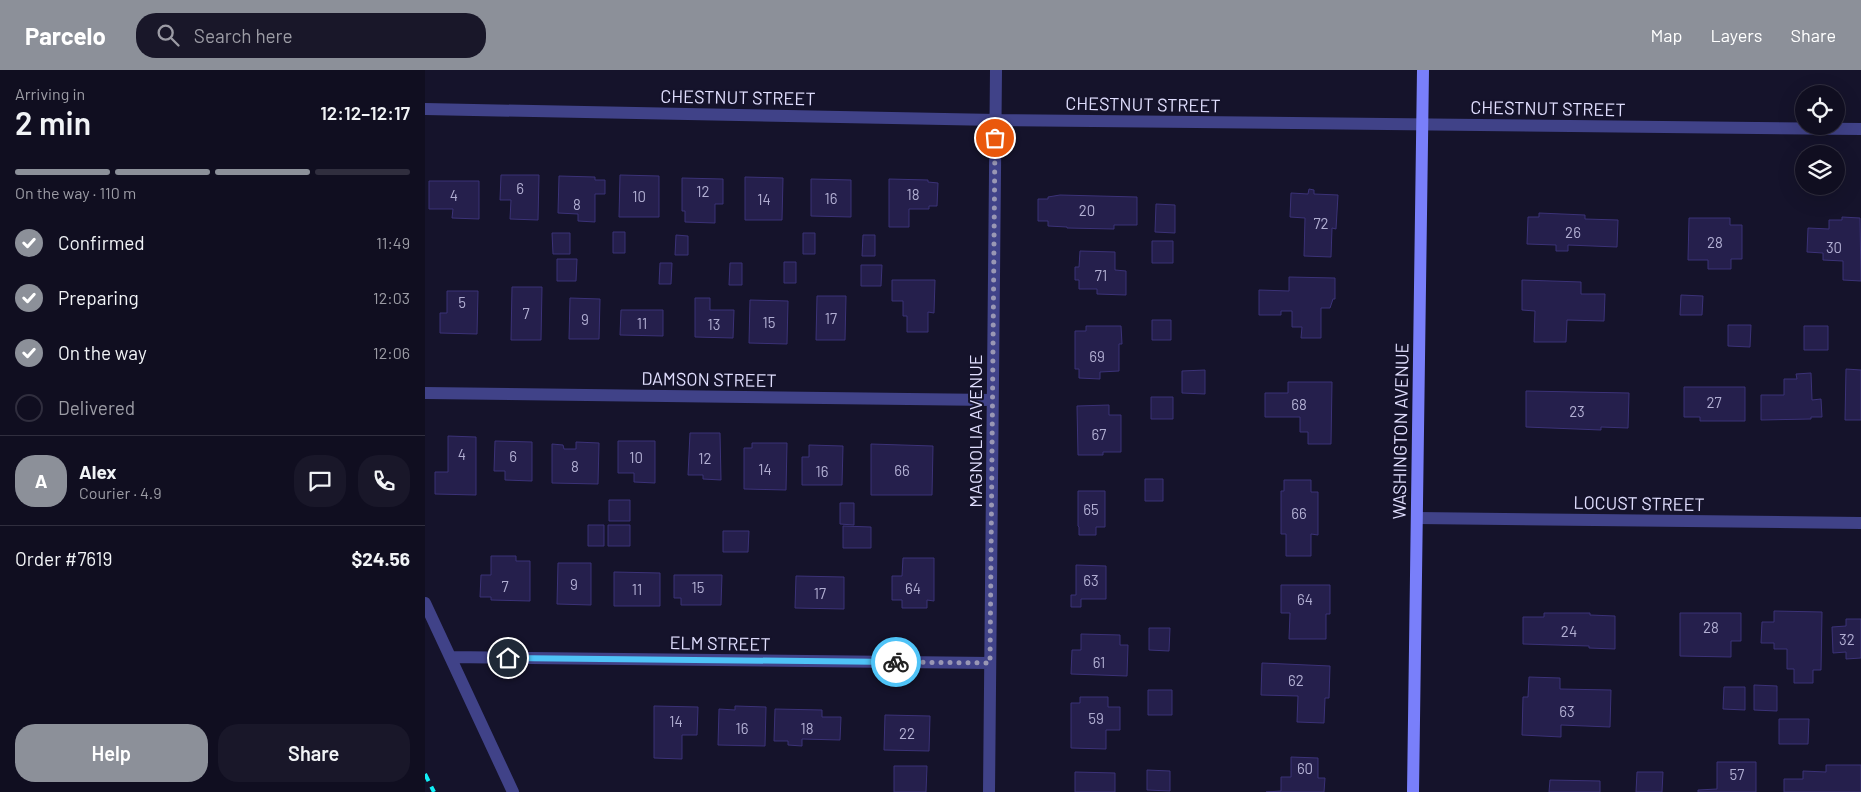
<!DOCTYPE html>
<meta charset="utf-8">
<style>
body{margin:0;font-family:Barlow,sans-serif;background:#191729;color:#f1f3f6;height:100vh;display:flex;flex-direction:column;font-size:19px;white-space:nowrap}
*{box-sizing:border-box;margin:0}
p{font-size:16px;color:#9c9ca5}
.icon{flex:none;width:28px;height:28px;fill:none;stroke:currentColor;stroke-width:2;stroke-linecap:round;stroke-linejoin:round}
.map{position:relative;flex:1;overflow:hidden}
.details{display:flex;flex-direction:column;background:#100e20;width:425px}
.details>*{flex:none}
.buttons{position:absolute;left:1370px;top:15px;display:grid;gap:10px}
.buttons a{display:grid;place-items:center;width:50px;height:50px;border-radius:50%;background:#100e20;box-shadow:0 5px 20px #0002,0 0 0 1px #302e3e;font-size:25px}
.pin{position:absolute;display:grid;place-items:center;width:42px;height:42px;color:#fff;margin:-21px;border:2px solid #fff;border-radius:50%;box-shadow:0 1px 5px #0007}
.courier{position:absolute;display:grid;place-items:center;width:50px;height:50px;margin:-25px;border:4px solid #4fc3f7;border-radius:50%;background:#fff;color:#222;box-shadow:0 1px 6px #0007}
.head em{font-style:normal;font-weight:600}
.head div{display:flex;flex-direction:column-reverse}
.head{display:flex;align-items:center;justify-content:space-between;height:85px;padding:0 15px}
h1{font-size:32px;font-weight:600;line-height:38px}
.bar{display:grid;grid-template-columns:repeat(4,1fr);gap:8px 5px;align-content:center;height:60px;padding:0 15px}
.bar i{height:6px;border-radius:4px;background:#302e3e}
.bar .active{background:#8c9099}
.bar p{grid-column:span 4}
.line{display:flex;align-items:center;gap:12px;padding:0 15px;border-top:1px solid #302e3e}
.line div{flex:1}
.round{display:grid;place-items:center;flex:none;width:52px;height:52px;border-radius:20px;background:#191729}
ol{padding:0 15px;list-style:none}
li{display:flex;align-items:center;gap:15px;height:55px}
li p{margin-inline-start:auto}
li .icon{padding:5px;border-radius:50%;background:#8c9099;color:#fff;stroke-width:4}
li:last-child{color:#9c9ca5}
li i{width:28px;height:28px;border:2px solid #302e3e;border-radius:50%}
.action{display:flex;gap:10px;margin-top:auto;padding:10px 15px}
.action a{flex:1;height:58px;border-radius:20px;background:#8c9099;color:#fff;font-size:20px;font-weight:600;line-height:58px;text-align:center}
.action a+a{background:#191729;color:#f1f3f6}
header{display:flex;align-items:center;gap:30px;box-sizing:border-box;height:70px;padding:0 25px;background:#8c9099;color:#fff}
header strong{font-size:24px}
nav{display:flex;gap:28px;margin-inline-start:auto;font-size:18px}
.search{width:350px;height:45px;background:#191729;display:flex;align-items:center;gap:12px;box-sizing:border-box;padding:0 18px;border-radius:20px;color:#9c9ca5;font-size:19px}
main{display:flex;flex:1;min-height:0}
.map>svg:first-child{display:block}
</style>
<header>
<strong>Parcelo</strong>
<div class="search"><svg class="icon" aria-label="search" viewBox="0 0 24 24"><circle cx="10" cy="10" r="6"/><path d="M15 15l6 6"/></svg>Search here</div>
<nav><a>Map</a><a>Layers</a><a>Share</a></nav>
</header>
<main>
<section class="details">
<div class="head"><div><h1>2 min</h1><p>Arriving in</p></div><em>12:12–12:17</em></div>
<div class="bar"><i class="active"></i><i class="active"></i><i class="active"></i><i></i><p>On the way · 110 m</p></div>
<ol>
<li><svg class="icon" aria-label="check" viewBox="0 0 24 24"><path d="M5 12l5 5 9-10"/></svg>Confirmed<p>11:49</p></li>
<li><svg class="icon" aria-label="check" viewBox="0 0 24 24"><path d="M5 12l5 5 9-10"/></svg>Preparing<p>12:03</p></li>
<li><svg class="icon" aria-label="check" viewBox="0 0 24 24"><path d="M5 12l5 5 9-10"/></svg>On the way<p>12:06</p></li>
<li><i></i>Delivered</li>
</ol>
<div class="line" style="height:90px"><b class="round" style="background:#8c9099;color:#fff">A</b><div><b>Alex</b><p>Courier · 4.9</p></div><a class="round"><svg class="icon" aria-label="chat" viewBox="0 0 24 24"><path d="M4 5h16v11H9l-5 4z"/></svg></a><a class="round"><svg class="icon" aria-label="phone" viewBox="0 0 24 24"><path d="M5 4h4l2 5-3 2q2 4 5 5l2-3 5 2v4C11 20 4 13 5 4z"/></svg></a></div>
<div class="line" style="height:65px"><div>Order #7619</div><b>$24.56</b></div>
<div class="action"><a>Help</a><a>Share</a></div>
</section>
<div class="map">
<svg width="1436" height="722" viewBox="0 0 1436 722">
<rect width="100%" height="100%" fill="#15132b"/>
<path fill="#251f4c" stroke="#3b3277" d="M76,105H114L113,150L85,149L86,130H75Z
M195,105L234,106V147H194Z
M134,106L170,107V110H180V124H170V152L153,151V144L133,143Z
M320,107L358,108L357,150H320Z
M257,108L298,109V134H290V153L260,152V141H257Z
M386,109L426,110V147L386,146Z
M464,109L503,110V112L513,113L512,136H504V139H484V157H464Z
M4,111H54V149L27,148L28,139H4Z
M884,119L889,120V124L913,125L911,159L907,158L906,187L879,186L880,148L865,147L866,123L883,124Z
M635,125L712,127V155H689V159L642,158V157L623,156V151H613V129H623V127Z
M731,134L750,135V163L730,162Z
M1114,143L1160,145V149L1193,150L1192,177L1143,175V181H1131V175L1102,174L1103,147H1114Z
M1417,147L1435,148L1436,211L1418,210V191L1398,190V183L1382,182L1383,158L1404,159V150H1417Z
M1264,148H1305V155H1317V189H1306V199H1283V190H1263Z
M188,162H200V183H188Z
M127,163H145V184H128Z
M378,163H390V184H378Z
M251,165L263,166V185H250Z
M438,165H450V186H437Z
M727,171H748V193H727Z
M655,181L690,182V200L701,201V225L672,224V219H654V210H650V197H654Z
M132,189H152L151,211H132Z
M359,192H371V213H359Z
M235,193H247L246,214H234Z
M305,193H317V215H304Z
M436,195H457L456,216H436Z
M864,207L910,208V229H908L905,238H896V268H876L877,257H867V241H856V245H834V220L864,221Z
M467,210H510L509,243L503,242V262H482V246H478V231H467Z
M1097,210L1156,212V224H1180L1179,251L1142,250L1141,272H1109L1110,241L1097,240Z
M87,217H117L116,270H86Z
M22,221H53L52,264L15,263V243H22Z
M1256,225L1278,226L1277,245H1255Z
M392,226H421L420,270H391Z
M145,228L175,229L174,269H144Z
M270,228H285V240H309L308,268L270,267Z
M325,230L363,231L362,274L324,273Z
M196,240H238V266L195,265Z
M727,250H746V270H727Z
M1303,255H1326L1325,277L1303,276Z
M661,256H696L697,274H694V301L675,302V309L654,308V299H650V261H661Z
M1379,256H1403V280H1379Z
M1421,299L1436,300V350H1420Z
M780,300V324L757,323V301Z
M1386,303L1387,330L1396,329L1397,347H1386V349L1336,350V325H1359V309H1372L1371,304Z
M863,312H907L906,374H883V362H875V347H840V323H863Z
M1259,317H1320V351H1275V347H1259Z
M1101,321L1204,323L1203,358L1176,357V360L1101,357Z
M726,327H748V349H726Z
M684,335V345H696V382H678V385H653L652,336Z
M265,363H295L296,410L278,409V405H263Z
M23,366L51,367V425L10,424V402H23Z
M70,371L107,372V411L80,410V401H69Z
M193,371H230V413L209,412V403H193Z
M151,372L174,373L173,414L127,413V374L138,375L139,379H151Z
M327,373H362L361,420L319,419V378H327Z
M446,374L508,376L507,425H446Z
M384,375L418,376L417,415H377V387H384Z
M720,409H738V431H720Z
M859,410H886V422H893V465L886,464V486H861V464H856V421H859Z
M653,421H680V457H671V465H654V457L653,456Z
M184,430H205V451H184Z
M415,433H429V455L415,454Z
M163,455H179V476H163Z
M183,455H205V476H183Z
M418,456L446,457V478H418Z
M298,461H324L323,482H298Z
M66,486H91V491H105V531L66,530V527H55L56,505H66Z
M478,488H509V531L502,530V538H477V530H467V506H477Z
M133,493H166V535L132,534Z
M651,495L681,496V529H656V537H646V525H651Z
M189,502L235,503V536H189Z
M249,505H297L296,535H256V528H249Z
M371,506L419,507V539L370,538Z
M856,515H905V544H901V569H864L865,543H856Z
M1349,541L1397,542L1396,600H1388V613H1369V599H1362V579H1349V573H1336L1337,552H1349Z
M1119,543H1165V545L1190,546V579L1164,578V576L1098,574V547H1119Z
M1255,543H1316V571H1306V587L1255,586Z
M1421,549H1436V588L1421,589V582L1408,583L1407,557L1421,556Z
M724,558H745L744,581L724,580Z
M656,564L695,565V575H703L702,606L646,604L647,580H656Z
M837,593L905,596L904,628H900L899,653L872,652L873,626L836,625Z
M1104,607L1135,608V619L1186,620L1185,657L1136,655V667L1097,665L1098,627H1103Z
M1329,615L1352,616V641L1329,640Z
M1299,617H1320V640L1298,639Z
M723,620H747V645H723Z
M655,627H683V637H695V660H681V679L646,678V633H655Z
M229,636L273,637L272,665H257V689L229,688Z
M310,636L341,637L340,676L293,675L294,639L310,640Z
M350,639L397,640V647H416L415,670L377,669V676L363,675V671H349Z
M460,645L505,646L504,681L459,680Z
M1354,649H1384L1383,674H1354Z
M866,687L893,688V708H900L899,722H841L856,721V707H866Z
M1292,692H1331V722H1273V720L1292,719Z
M1401,695H1436V722H1359V709H1378V701L1401,702Z
M469,696H502L501,722H469Z
M722,700L745,701V721L722,720Z
M650,702L690,703V722H650Z
M1212,702H1238L1237,722H1211Z
M1125,710L1175,711V722H1124Z"/>
<g fill="none" stroke-linecap="round" stroke-linejoin="round">
<path stroke="#404288" stroke-width="12" d="M0,39L571,50L1436,59
M0,323L567,330
M992,448L1436,453
M0,533L88,722
M25,587L565,593
M564,722L571,0"/>
<path stroke="#797ffa" stroke-width="12" d="M988,722L998,0"/>
<path stroke="#12eff6" stroke-width="4" stroke-dasharray="8 6" stroke-linecap="butt" d="M0,704L9,722"/>
</g>
<g fill="none" stroke-linecap="round" stroke-linejoin="round">
<path stroke="#9997b4" stroke-width="5" stroke-dasharray="0 9" d="M471,592L565,593L570,68"/>
<path stroke="#4fc3f7" stroke-width="6" d="M83,588L471,592"/>
</g>
<g text-anchor="middle" dominant-baseline="central" stroke-width="4" stroke-linejoin="round" paint-order="stroke">
<g font-size="15" fill="#b1aed2">
<text x="95" y="118">6</text>
<text x="278" y="121">12</text>
<text x="488" y="124">18</text>
<text x="29" y="125">4</text>
<text x="214" y="126">10</text>
<text x="406" y="128">16</text>
<text x="339" y="129">14</text>
<text x="152" y="134">8</text>
<text x="662" y="140">20</text>
<text x="896" y="153">72</text>
<text x="1148" y="162">26</text>
<text x="1290" y="172">28</text>
<text x="1409" y="177">30</text>
<text x="676" y="205">71</text>
<text x="37" y="232">5</text>
<text x="101" y="243">7</text>
<text x="406" y="248">17</text>
<text x="160" y="249">9</text>
<text x="344" y="252">15</text>
<text x="217" y="253">11</text>
<text x="289" y="254">13</text>
<text x="672" y="286">69</text>
<text x="1289" y="332">27</text>
<text x="874" y="334">68</text>
<text x="1152" y="341">23</text>
<text x="674" y="364">67</text>
<text x="37" y="384">4</text>
<text x="88" y="386">6</text>
<text x="211" y="387">10</text>
<text x="280" y="388">12</text>
<text x="150" y="396">8</text>
<text x="340" y="399">14</text>
<text x="477" y="400">66</text>
<text x="397" y="401">16</text>
<text x="666" y="439">65</text>
<text x="874" y="443">66</text>
<text x="666" y="510">63</text>
<text x="149" y="514">9</text>
<text x="80" y="516">7</text>
<text x="273" y="517">15</text>
<text x="488" y="518">64</text>
<text x="212" y="519">11</text>
<text x="395" y="523">17</text>
<text x="880" y="529">64</text>
<text x="1286" y="557">28</text>
<text x="1144" y="561">24</text>
<text x="1422" y="569">32</text>
<text x="674" y="592">61</text>
<text x="871" y="610">62</text>
<text x="1142" y="641">63</text>
<text x="671" y="648">59</text>
<text x="251" y="651">14</text>
<text x="317" y="658">16</text>
<text x="382" y="658">18</text>
<text x="482" y="663">22</text>
<text x="880" y="698">60</text>
<text x="1312" y="704">57</text>
</g>
<g font-size="18" fill="#e0defe" stroke="#15132b">
<text transform="translate(313 27) rotate(1)">CHESTNUT STREET</text>
<text transform="translate(718 34) rotate(1)">CHESTNUT STREET</text>
<text transform="translate(1123 38) rotate(1)">CHESTNUT STREET</text>
<text transform="translate(284 309) rotate(1)">DAMSON STREET</text>
<text transform="translate(550 361) rotate(-90)">MAGNOLIA AVENUE</text>
<text transform="translate(975 361) rotate(-89)">WASHINGTON AVENUE</text>
<text transform="translate(1214 433) rotate(1)">LOCUST STREET</text>
<text transform="translate(295 573) rotate(1)">ELM STREET</text>
</g>
</g>
</svg>
<div class="buttons">
<a><svg class="icon" aria-label="locate" viewBox="0 0 24 24"><circle cx="12" cy="12" r="6"/><path d="M12 2v4M12 18v4M2 12h4M18 12h4"/></svg></a>
<a><svg class="icon" aria-label="layers" viewBox="0 0 24 24"><path d="M12 4l9 5-9 5-9-5zM3 14l9 5 9-5"/></svg></a>
</div>
<div class="pin" style="left:570px;top:68px;background:#ea580c"><svg class="icon" aria-label="bag" viewBox="0 0 24 24"><path d="M5 8h14l-1 12H6zM9 8a3 3 0 0 1 6 0"/></svg></div>
<div class="pin" style="left:83px;top:588px;background:#1f2937"><svg class="icon" aria-label="home" viewBox="0 0 24 24"><path d="M3 11l9-7 9 7M6 9v11h12V9"/></svg></div>
<div class="courier" style="left:471px;top:592px"><svg class="icon" aria-label="bike" viewBox="0 0 24 24"><circle cx="6" cy="16" r="4"/><circle cx="18" cy="16" r="4"/><path d="M6 16l4-8h5l3 8M10 8l3 8H6M13 5h3"/></svg></div>
</div>
</main>
